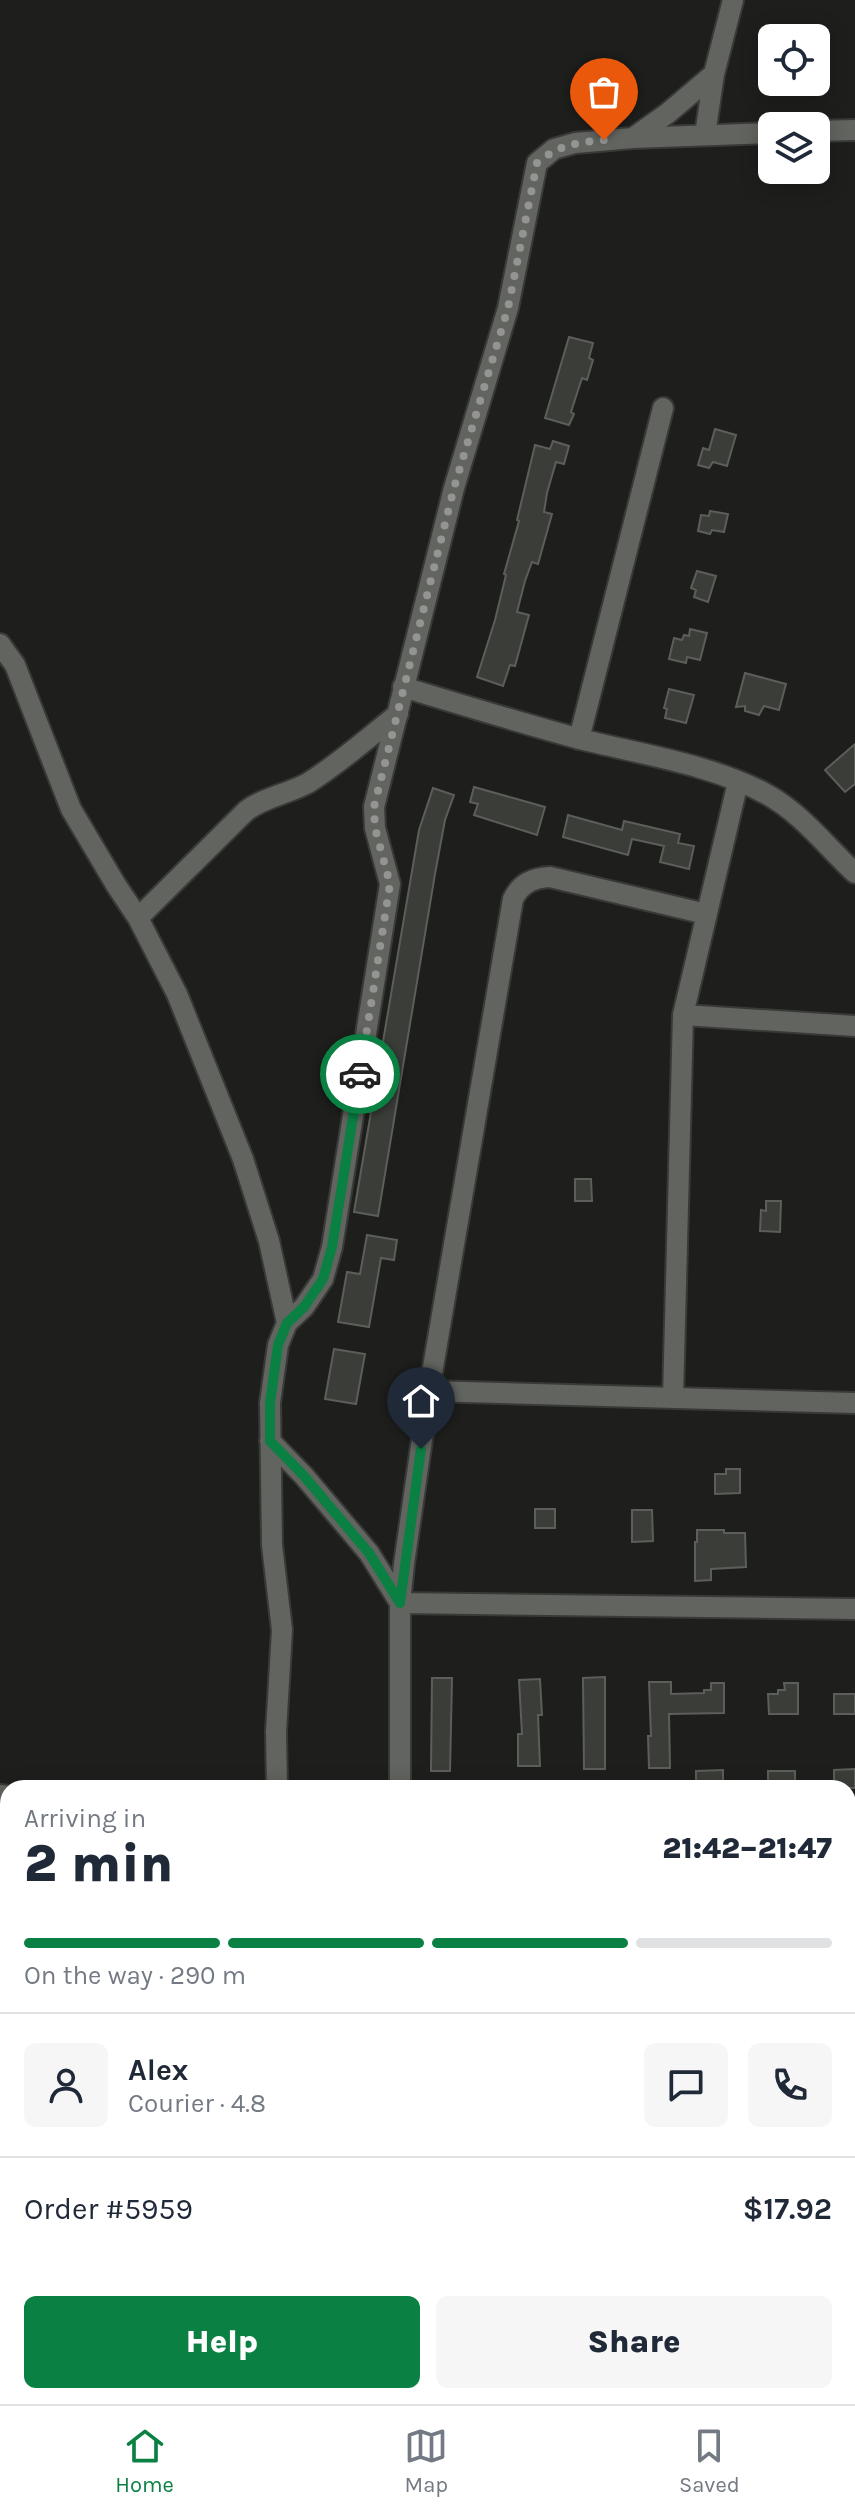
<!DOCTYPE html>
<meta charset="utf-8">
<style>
body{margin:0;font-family:Karla,sans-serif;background:#f6f6f7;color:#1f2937;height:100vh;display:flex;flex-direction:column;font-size:30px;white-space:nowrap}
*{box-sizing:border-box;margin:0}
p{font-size:26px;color:#747a83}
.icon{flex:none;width:44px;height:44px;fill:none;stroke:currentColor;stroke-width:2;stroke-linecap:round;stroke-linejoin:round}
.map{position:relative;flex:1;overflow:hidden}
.drawer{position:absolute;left:0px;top:1780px;width:856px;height:624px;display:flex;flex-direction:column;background:#fff;border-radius:24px 24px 0 0;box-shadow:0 4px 20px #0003}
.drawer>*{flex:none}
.buttons{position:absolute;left:758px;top:24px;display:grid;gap:16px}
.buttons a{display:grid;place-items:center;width:72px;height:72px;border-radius:12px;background:#fff;box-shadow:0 4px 20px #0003;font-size:40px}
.pin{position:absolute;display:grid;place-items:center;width:68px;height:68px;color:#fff;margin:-82px -34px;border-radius:50% 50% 50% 0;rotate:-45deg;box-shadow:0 0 8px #0007}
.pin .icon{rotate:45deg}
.courier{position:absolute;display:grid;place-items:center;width:80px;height:80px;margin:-40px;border:6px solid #0b8043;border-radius:50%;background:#fff;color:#222;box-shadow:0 2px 10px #0007}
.overview em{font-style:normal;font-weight:800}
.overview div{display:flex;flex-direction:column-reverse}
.overview{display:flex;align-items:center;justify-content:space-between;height:136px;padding:0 24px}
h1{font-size:52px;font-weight:800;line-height:60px}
.bar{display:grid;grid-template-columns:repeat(4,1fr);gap:12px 8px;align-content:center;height:96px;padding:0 24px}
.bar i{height:10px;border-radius:6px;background:#e0e1e3}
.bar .current{background:#0b8043}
.bar p{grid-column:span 4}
.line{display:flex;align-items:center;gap:20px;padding:0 24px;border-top:2px solid #e0e1e3}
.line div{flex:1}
.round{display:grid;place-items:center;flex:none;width:84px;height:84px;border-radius:12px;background:#f6f6f7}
.action{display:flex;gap:16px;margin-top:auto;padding:16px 24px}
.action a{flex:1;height:92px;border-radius:12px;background:#0b8043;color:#fff;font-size:32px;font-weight:800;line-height:92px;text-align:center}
.action a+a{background:#f6f6f7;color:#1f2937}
.menu{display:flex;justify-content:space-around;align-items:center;height:112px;border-top:2px solid #e0e1e3;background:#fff;font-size:22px;color:#747a83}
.menu a{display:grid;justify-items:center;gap:4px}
.menu .current{color:#0b8043}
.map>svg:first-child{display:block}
</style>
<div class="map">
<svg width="855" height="2404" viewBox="0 0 855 2404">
<rect width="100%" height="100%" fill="#1e1f1c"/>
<path fill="#3b3d39" stroke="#5c5e5a" stroke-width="2" d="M569,337L593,343L589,358L593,360L587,380L582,378L571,412L574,414L569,425L545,418Z
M715,429L736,435L727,466L713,462L709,468L698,465L703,448L709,450Z
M553,441L569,446L564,464L556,462L547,493L544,512L552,514L538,564L532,562L525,581L517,612L529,615L515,666L510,665L503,686L477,677L495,620L506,575L504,574L519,521L517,520L535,445L550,449Z
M710,511L728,514L724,532L712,530L710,534L698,531L701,515L709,516Z
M697,571L716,576L708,602L694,597L696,590L691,588Z
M690,629L707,633L700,660L687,657L686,663L669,659L674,638L682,640L684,635L689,636Z
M745,673L786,684L779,710L764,706L759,715L745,711V706L736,707Z
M669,689L694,695L686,723L665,718L667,709L664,708Z
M855,744V784L845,792L825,770Z
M474,787L545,807L537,835L474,815L478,804L470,802Z
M433,788L454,795L445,820L435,874L378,1216L354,1212L419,830Z
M568,815L622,830L624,821L680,834L678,843L694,846L689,869L660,862L664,846L632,839L628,855L563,837Z
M575,1179H591L592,1201H575Z
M766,1201H781L780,1232L760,1231L761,1210L766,1211Z
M367,1235L397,1240L394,1260L381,1258L369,1327L338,1322L347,1272L360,1274Z
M334,1349L365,1354L356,1404L325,1399Z
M726,1469H740V1493L715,1494V1474H726Z
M535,1509H555V1528H535Z
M632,1510H652L653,1541L632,1542Z
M697,1530H724V1533H745L746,1567L711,1569V1580L695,1581V1542H697Z
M605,1677V1769H584L583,1678Z
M432,1678H452L450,1771H431Z
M540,1679L542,1715H538L540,1766H518V1734H522L519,1680Z
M649,1682H671V1694L704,1693V1690H711V1683H724V1713L669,1714L670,1768H649L648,1736H651Z
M784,1683H798V1714H769L768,1694H778V1690H785Z
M834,1694H855V1714H834Z
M855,1769V1788H834V1770Z
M723,1770V1788H696V1771Z
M768,1771H795V1788H768Z"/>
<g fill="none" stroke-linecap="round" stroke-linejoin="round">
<defs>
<path id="minor" d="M816,131L855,130
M705,135L714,74L733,0
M633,138L668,113L714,74
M0,644L15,665L71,809L116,885L138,918L177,994L243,1159L269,1241L287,1323
M403,687C462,705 521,723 580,739C640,754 714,765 768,795C802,814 827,847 855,873
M579,739L663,408
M138,918L246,811C264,797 288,794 308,783C340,763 369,737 398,714
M683,1015L855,1026
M429,1391L855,1403
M673,1398L683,1015L738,782
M270,1441L304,1476L369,1553L400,1603L855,1609
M277,1788L276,1732L282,1630L272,1545L270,1403L278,1345L287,1323L304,1307L323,1279L332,1247L390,884L375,828L374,807L454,488L508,308L537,163L554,149L575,143L633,138L772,133
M400,1788V1603L404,1564L429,1391L513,899C521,883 533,878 550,877L706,914
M0,1795L8,1796
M848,1835H855
M215,2396L218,2404
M304,2396V2404
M641,2396V2404
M336,2404L347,2396
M398,2404V2396"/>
</defs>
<use href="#minor" stroke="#393a37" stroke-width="24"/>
<use href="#minor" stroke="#626460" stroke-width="20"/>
</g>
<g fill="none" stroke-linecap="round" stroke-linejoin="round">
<path stroke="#949593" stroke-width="8" stroke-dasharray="0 14.4" d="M360,1074L390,884L375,828L374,807L454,488L508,308L537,163C560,144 576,143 604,140"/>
<path stroke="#0b8043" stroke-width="10" d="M360,1074L332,1247L323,1279L304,1307L287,1323L278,1345L270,1403V1441L304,1476L369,1553L400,1603L421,1449"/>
</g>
</svg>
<div class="buttons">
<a><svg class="icon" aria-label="locate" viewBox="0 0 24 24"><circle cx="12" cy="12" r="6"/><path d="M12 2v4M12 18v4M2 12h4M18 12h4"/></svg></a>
<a><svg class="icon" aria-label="layers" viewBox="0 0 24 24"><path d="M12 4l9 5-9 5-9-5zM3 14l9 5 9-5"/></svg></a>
</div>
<div class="pin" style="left:604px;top:140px;background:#ea580c"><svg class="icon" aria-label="bag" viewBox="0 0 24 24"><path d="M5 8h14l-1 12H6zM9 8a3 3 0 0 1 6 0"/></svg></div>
<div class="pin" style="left:421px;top:1449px;background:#1f2937"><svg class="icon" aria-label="home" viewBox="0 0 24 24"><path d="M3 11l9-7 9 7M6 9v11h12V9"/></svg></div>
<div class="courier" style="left:360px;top:1074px"><svg class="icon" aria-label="car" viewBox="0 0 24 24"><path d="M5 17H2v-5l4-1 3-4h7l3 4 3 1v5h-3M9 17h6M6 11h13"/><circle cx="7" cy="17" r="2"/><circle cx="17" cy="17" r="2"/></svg></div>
<section class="drawer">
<div class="overview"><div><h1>2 min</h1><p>Arriving in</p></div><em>21:42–21:47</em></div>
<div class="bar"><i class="current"></i><i class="current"></i><i class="current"></i><i></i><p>On the way · 290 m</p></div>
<div class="line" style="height:144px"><a class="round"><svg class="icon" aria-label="person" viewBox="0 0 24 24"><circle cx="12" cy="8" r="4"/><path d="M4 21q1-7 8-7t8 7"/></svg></a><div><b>Alex</b><p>Courier · 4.8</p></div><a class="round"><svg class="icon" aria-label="chat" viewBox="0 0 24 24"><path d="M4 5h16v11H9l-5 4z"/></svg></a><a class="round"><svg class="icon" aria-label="phone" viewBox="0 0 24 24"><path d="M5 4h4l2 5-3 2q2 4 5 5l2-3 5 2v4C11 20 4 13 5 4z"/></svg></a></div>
<div class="line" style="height:104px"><div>Order #5959</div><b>$17.92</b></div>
<div class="action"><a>Help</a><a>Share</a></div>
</section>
</div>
<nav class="menu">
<a class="current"><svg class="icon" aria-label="home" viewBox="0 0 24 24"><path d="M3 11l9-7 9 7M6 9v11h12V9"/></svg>Home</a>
<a><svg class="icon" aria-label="map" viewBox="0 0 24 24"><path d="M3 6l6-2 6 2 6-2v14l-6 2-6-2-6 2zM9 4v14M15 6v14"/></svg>Map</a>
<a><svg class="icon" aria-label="saved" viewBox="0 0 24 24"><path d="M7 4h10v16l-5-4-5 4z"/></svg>Saved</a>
</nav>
